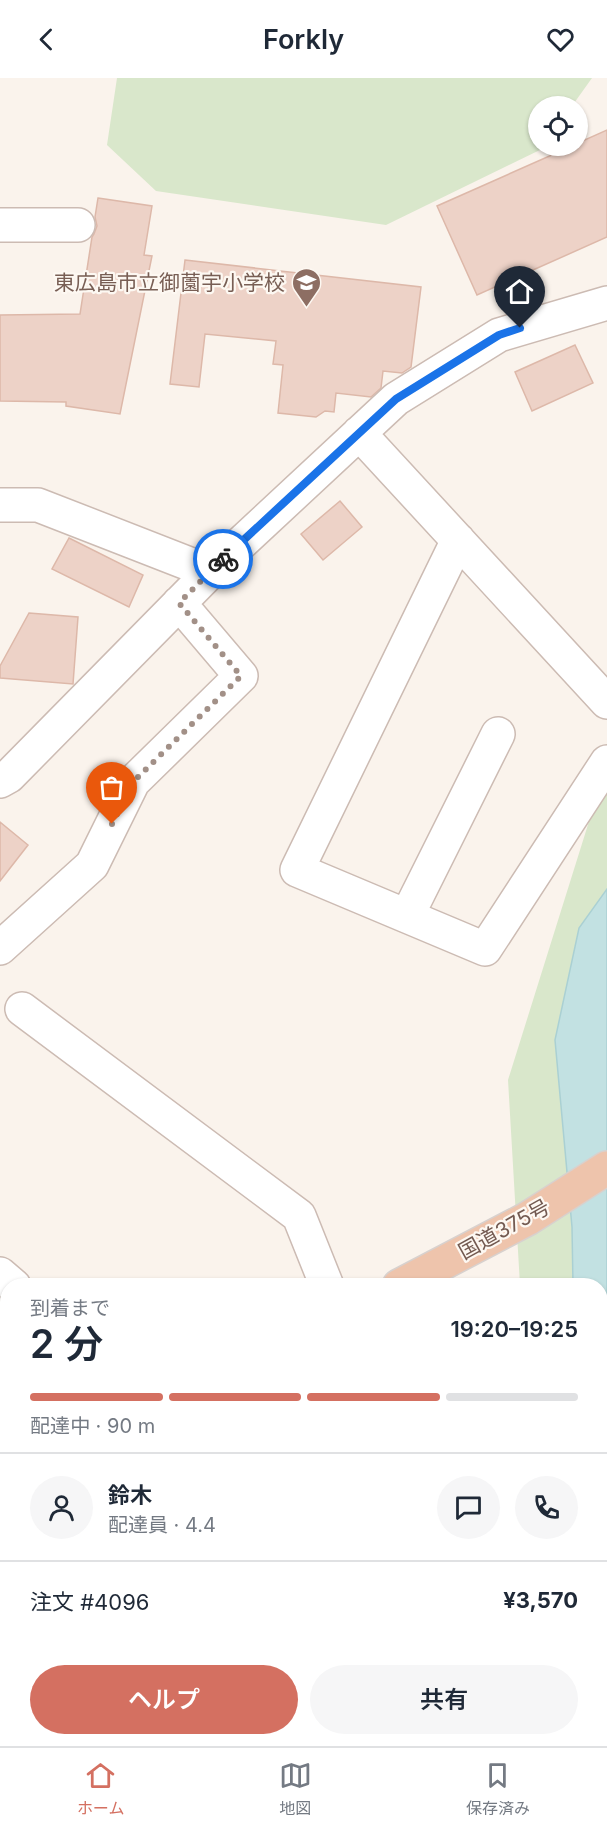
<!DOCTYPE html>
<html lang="ja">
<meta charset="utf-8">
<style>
body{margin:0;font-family:Inter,"Noto Sans JP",sans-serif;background:#f6f6f7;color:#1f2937;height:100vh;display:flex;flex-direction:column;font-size:22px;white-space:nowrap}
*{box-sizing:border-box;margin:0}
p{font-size:20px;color:#747a83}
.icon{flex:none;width:33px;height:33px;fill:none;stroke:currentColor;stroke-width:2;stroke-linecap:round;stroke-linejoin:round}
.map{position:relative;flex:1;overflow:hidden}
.panel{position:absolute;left:0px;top:1200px;width:608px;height:468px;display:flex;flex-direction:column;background:#fff;border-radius:24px 24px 0 0;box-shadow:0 2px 4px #0004}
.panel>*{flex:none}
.fabs{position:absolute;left:528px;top:18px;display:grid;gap:12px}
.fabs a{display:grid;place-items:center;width:60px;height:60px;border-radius:50%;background:#fff;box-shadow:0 2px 4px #0004;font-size:30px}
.pin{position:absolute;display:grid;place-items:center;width:51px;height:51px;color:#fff;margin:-62px -26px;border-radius:50% 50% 50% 0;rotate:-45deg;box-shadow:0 0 6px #0007}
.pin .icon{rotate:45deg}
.courier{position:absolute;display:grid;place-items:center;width:60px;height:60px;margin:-30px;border:4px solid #1a73e8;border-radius:50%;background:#fff;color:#222;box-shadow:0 2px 8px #0007}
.head em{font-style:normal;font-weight:600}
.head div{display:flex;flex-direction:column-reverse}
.head{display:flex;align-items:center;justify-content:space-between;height:102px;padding:0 30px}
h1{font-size:39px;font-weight:600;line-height:45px}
.bar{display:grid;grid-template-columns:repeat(4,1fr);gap:9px 6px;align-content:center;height:72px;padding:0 30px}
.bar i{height:8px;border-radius:4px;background:#e0e1e3}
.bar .active{background:#d47061}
.bar p{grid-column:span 4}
.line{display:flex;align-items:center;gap:15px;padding:0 30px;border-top:2px solid #e0e1e3}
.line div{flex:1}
.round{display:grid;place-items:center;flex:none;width:63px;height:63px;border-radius:32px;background:#f6f6f7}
.cta{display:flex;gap:12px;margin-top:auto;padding:12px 30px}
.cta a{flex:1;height:69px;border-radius:36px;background:#d47061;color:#fff;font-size:24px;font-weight:600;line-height:69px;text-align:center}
.cta a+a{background:#f6f6f7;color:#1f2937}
header{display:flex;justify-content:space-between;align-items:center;height:78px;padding:0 30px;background:#fff;font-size:27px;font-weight:600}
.tab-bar{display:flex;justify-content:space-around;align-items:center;height:84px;border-top:2px solid #e0e1e3;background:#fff;font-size:16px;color:#747a83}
.tab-bar a{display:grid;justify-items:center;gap:3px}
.tab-bar .active{color:#d47061}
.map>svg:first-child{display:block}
</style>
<header><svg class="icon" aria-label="back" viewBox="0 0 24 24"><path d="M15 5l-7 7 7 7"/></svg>Forkly<svg class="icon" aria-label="heart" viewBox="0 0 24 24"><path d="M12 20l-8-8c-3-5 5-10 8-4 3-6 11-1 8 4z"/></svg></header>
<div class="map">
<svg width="607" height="1668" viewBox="0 0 607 1668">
<rect width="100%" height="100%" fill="#faf3ec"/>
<path fill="#d9e7cb" d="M117,0H592L572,28H538V68H546L544,70L386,147L156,113L107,67Z
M607,715V1668H417L420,1660H600V1208L520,1207L508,1002L591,737Z"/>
<path fill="#c2e1e2" stroke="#aad0d3" stroke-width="1.5" d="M607,811V1605L600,1621V1208L573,1207L572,1149L555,962L579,850Z
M487,1661H583L579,1668H483Z"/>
<path fill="#edd2c7" stroke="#ddb8a9" stroke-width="1.5" d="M607,52V159L477,217L437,128L572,68H578V65Z
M98,120L152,128L144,177L152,178L120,336L66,328V324L0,323V237L80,236L92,159L94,156L97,148L95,139Z
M185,182L421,209L411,289L402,295L383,293L381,310L371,319L336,315L334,334L325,333L316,339L278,335L283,287L273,286L276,263L205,256L199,309L170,306Z
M575,267L593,305L532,333L515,294Z
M340,423L362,449L323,482L301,456Z
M69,460L143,497L129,529L52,491Z
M29,535L78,539L73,606L0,600V588Z
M0,744L28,767L0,803Z"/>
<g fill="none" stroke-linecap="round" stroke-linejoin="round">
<defs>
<path id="minor" d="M0,147H78
M359,355L607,624
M0,427H38L210,494
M458,462L297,792L485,871L607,684
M0,703L9,698L210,494L396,321L499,257L607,225
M407,838L498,656
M0,870L92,787L133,704L241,598L179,525
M22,931L299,1138L327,1208
M0,1196L14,1208"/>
<path id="tertiary" d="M0,1532L8,1535
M468,1660L482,1668
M417,1668L420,1660"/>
<path id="trunk" d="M399,1208L527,1141L607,1090
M0,1416L8,1412"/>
</defs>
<use href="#minor" stroke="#ccbbb3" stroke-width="36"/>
<use href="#tertiary" stroke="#ccbbb3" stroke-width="36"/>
<use href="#trunk" stroke="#d8d1ce" stroke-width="36"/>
<use href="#minor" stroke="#fff" stroke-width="33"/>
<use href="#tertiary" stroke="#fff" stroke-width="33"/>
<use href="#trunk" stroke="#eec4ac" stroke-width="33"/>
</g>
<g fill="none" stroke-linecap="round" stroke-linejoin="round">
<path stroke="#a29087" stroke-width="6" stroke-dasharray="0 10.8" d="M112,746L133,704L241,598L179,525L223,481"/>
<path stroke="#1a73e8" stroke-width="8" d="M223,481L396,321L499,257L520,250"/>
</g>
<defs>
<symbol id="school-pin" viewBox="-11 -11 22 30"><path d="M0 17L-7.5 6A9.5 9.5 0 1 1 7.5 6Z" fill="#8d6e63" stroke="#fdf8f2"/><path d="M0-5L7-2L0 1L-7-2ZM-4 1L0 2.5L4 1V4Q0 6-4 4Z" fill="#fff"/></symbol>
</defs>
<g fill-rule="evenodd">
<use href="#school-pin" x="290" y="188" width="33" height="45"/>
</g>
<g text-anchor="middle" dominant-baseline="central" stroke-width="4.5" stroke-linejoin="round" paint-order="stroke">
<g font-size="21" fill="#785e54" stroke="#fdf8f2" text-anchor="end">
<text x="285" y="204">東広島市立御薗宇小学校</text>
</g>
<g font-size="21" fill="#735a51" stroke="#fdf8f2">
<text transform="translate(504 1151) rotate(-29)">国道375号</text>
</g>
</g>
</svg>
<div class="fabs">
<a><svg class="icon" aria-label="locate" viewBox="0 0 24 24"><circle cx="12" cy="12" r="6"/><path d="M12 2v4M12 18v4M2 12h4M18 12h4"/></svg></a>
</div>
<div class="pin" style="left:112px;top:746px;background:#ea580c"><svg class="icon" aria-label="bag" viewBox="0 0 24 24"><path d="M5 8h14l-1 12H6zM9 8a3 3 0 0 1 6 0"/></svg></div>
<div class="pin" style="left:520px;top:250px;background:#1f2937"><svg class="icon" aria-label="home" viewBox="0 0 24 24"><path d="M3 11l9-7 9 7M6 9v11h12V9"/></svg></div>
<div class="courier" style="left:223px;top:481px"><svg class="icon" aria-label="bike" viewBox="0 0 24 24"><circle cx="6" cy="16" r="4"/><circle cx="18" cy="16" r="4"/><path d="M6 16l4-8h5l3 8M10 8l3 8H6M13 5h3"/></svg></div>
<section class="panel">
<div class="head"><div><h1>2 分</h1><p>到着まで</p></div><em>19:20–19:25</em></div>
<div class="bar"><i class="active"></i><i class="active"></i><i class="active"></i><i></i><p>配達中 · 90 m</p></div>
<div class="line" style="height:108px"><a class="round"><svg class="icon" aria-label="person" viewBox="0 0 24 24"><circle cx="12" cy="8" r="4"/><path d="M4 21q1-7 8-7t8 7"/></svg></a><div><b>鈴木</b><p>配達員 · 4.4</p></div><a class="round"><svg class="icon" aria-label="chat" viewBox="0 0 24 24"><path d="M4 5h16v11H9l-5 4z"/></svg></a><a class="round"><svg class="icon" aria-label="phone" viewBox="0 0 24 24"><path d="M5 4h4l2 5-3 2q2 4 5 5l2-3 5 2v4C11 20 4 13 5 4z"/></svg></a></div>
<div class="line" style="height:78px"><div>注文 #4096</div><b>¥3,570</b></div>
<div class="cta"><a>ヘルプ</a><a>共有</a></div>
</section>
</div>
<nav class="tab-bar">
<a class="active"><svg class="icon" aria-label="home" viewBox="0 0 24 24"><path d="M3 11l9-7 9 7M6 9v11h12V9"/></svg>ホーム</a>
<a><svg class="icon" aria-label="map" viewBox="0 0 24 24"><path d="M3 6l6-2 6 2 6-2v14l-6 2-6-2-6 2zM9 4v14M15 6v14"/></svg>地図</a>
<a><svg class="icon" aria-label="saved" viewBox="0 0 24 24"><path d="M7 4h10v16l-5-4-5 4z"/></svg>保存済み</a>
</nav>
